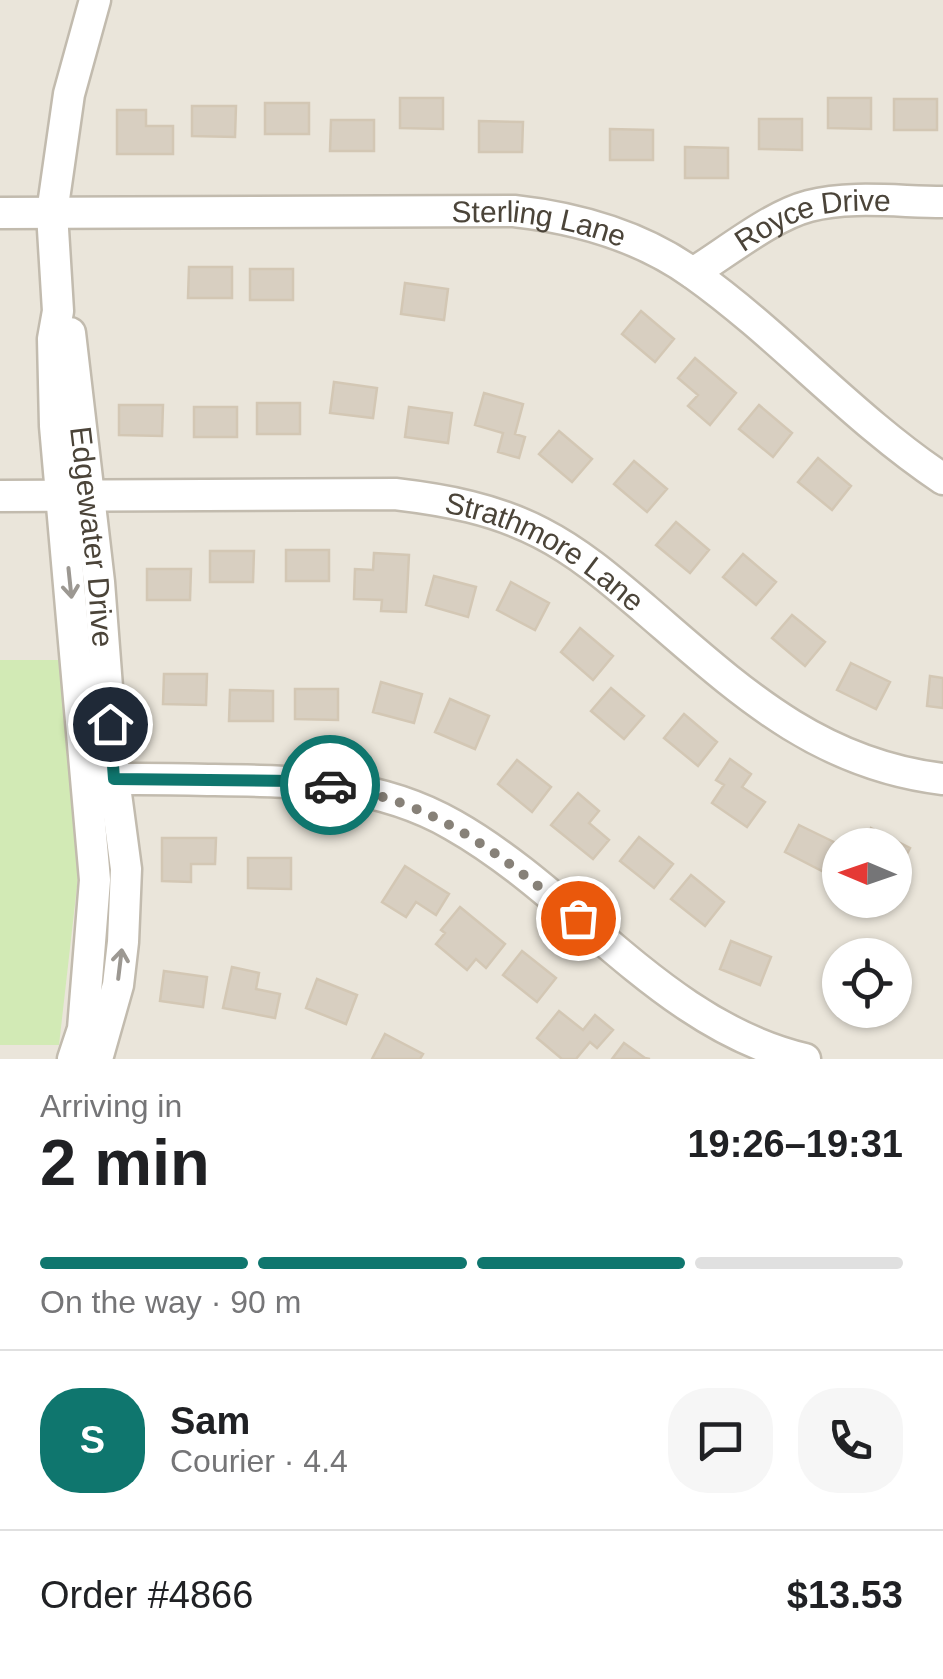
<!DOCTYPE html>
<meta charset="utf-8">
<style>
body{margin:0;font-family:Helvetica,sans-serif;background:#f6f6f6;color:#202124;height:100vh;display:flex;flex-direction:column;font-size:38px;white-space:nowrap}
*{box-sizing:border-box;margin:0}
p{font-size:32px;color:#757577}
.icon{flex:none;width:55px;height:55px;fill:none;stroke:currentColor;stroke-width:2;stroke-linecap:round;stroke-linejoin:round}
.map{position:relative;height:1059px;overflow:hidden}
.side{display:flex;flex-direction:column;background:#fff;flex:1}
.side>*{flex:none}
.needle{width:65px;rotate:272deg}
.controls{position:absolute;left:822px;top:828px;display:grid;gap:20px}
.controls a{display:grid;place-items:center;width:90px;height:90px;border-radius:50%;background:#fff;box-shadow:0 2px 8px #0004;font-size:50px}
.pin{position:absolute;display:grid;place-items:center;width:85px;height:85px;color:#fff;margin:-42px;border:5px solid #fff;border-radius:50%;box-shadow:0 2px 10px #0007}
.courier{position:absolute;display:grid;place-items:center;width:100px;height:100px;margin:-50px;border:8px solid #0f766e;border-radius:50%;background:#fff;color:#222;box-shadow:0 2px 12px #0007}
.summary em{font-style:normal;font-weight:700}
.summary div{display:flex;flex-direction:column-reverse}
.summary{display:flex;align-items:center;justify-content:space-between;height:170px;padding:0 40px}
h1{font-size:65px;font-weight:700;line-height:75px}
.bar{display:grid;grid-template-columns:repeat(4,1fr);gap:15px 10px;align-content:center;height:120px;padding:0 40px}
.bar i{height:12px;border-radius:8px;background:#e0e0e0}
.bar .on{background:#0f766e}
.bar p{grid-column:span 4}
.line{display:flex;align-items:center;gap:25px;padding:0 40px;border-top:2px solid #e0e0e0}
.line div{flex:1}
.round{display:grid;place-items:center;flex:none;width:105px;height:105px;border-radius:40px;background:#f6f6f6}
.map>svg:first-child{display:block}
</style>
<div class="map">
<svg width="943" height="1059" viewBox="0 0 943 1059">
<rect width="100%" height="100%" fill="#f6f3ec"/>
<path fill="#eae5da" fill-rule="evenodd" d="M0,0H943V1059H0ZM840,845H895V900H840ZM840,955H895V1010H840Z"/>
<path fill="#d2eab5" d="M0,660H59L80,860L59,1045H0Z"/>
<path fill="#d8cfc1" stroke="#d3c7b4" stroke-width="2.5" d="M400,98H443V129L400,128Z
M828,98H871V129L828,128Z
M894,99H937V130H894Z
M265,103H309V134H265Z
M192,106H236L235,137L192,136Z
M117,110H146V126H173V154H117Z
M759,119H802V150L759,149Z
M331,120H374V151H330Z
M479,121L523,122L522,152H479Z
M610,129L653,130V160H610Z
M685,147L728,148V178H685Z
M189,267H232V298H188Z
M250,269H293V300H250Z
M405,283L448,289L444,320L401,314Z
M641,311L674,339L655,362L622,334Z
M695,358L736,393L710,425L688,406L698,395L678,378Z
M334,382L377,388L373,418L330,413Z
M484,393L523,404L515,434L525,437L519,458L498,452L503,433L475,425Z
M257,403H300V434H257Z
M119,405H163L162,436L119,435Z
M759,405L792,433L773,457L739,429Z
M194,407H237V437H194Z
M409,407L452,413L448,443L405,437Z
M559,431L592,459L572,482L539,454Z
M818,458L851,486L832,510L798,482Z
M634,461L667,489L647,512L614,484Z
M676,522L709,550L690,573L656,545Z
M286,550H329V581H286Z
M210,551H254L253,582H210Z
M374,553L409,555L406,612L381,611L382,600L354,599L355,569L373,570Z
M743,554L776,582L756,605L723,577Z
M147,569H191L190,600H147Z
M434,576L476,587L468,617L426,605Z
M511,582L549,603L535,630L497,610Z
M792,615L825,642L805,666L772,638Z
M580,628L613,656L593,680L561,652Z
M851,663L890,682L876,709L837,690Z
M164,674H207L206,705L163,704Z
M930,676L943,678V708L927,706Z
M381,682L422,694L414,723L373,712Z
M611,688L644,716L624,739L591,711Z
M295,689H338V720L295,719Z
M230,690L273,691V721H229Z
M450,699L489,716L475,749L435,732Z
M684,714L717,742L698,766L664,738Z
M730,759L751,774L742,787L765,802L747,827L712,803L724,785L716,780Z
M517,760L551,787L532,812L498,784Z
M578,793L599,811L589,823L609,840L593,859L551,825Z
M799,825L838,844L824,872L785,852Z
M871,828L910,848L896,875L895,845H863Z
M639,837L673,864L654,888L620,861Z
M162,838H216L215,864H191V882L162,881Z
M248,858H291V889L248,888Z
M405,866L449,894L436,915L416,902L406,917L382,902Z
M691,875L724,902L705,926L671,899Z
M460,907L505,944L486,968L476,959L467,970L436,944L445,933L441,930Z
M731,941L771,957L760,985L720,969Z
M522,951L556,978L537,1002L503,975Z
M232,967L259,973L256,989L280,994L275,1018L223,1008Z
M164,971L207,977L203,1007L160,1001Z
M317,979L357,995L346,1024L306,1008Z
M559,1011L583,1030L595,1015L613,1030L597,1048L590,1042L576,1059H562L537,1038Z
M385,1034L423,1054L420,1059H372Z
M624,1043L645,1058L650,1059H612Z"/>
<g fill="none" stroke-linecap="round" stroke-linejoin="round">
<defs>
<g id="minor">
<path id="s1" d="M0,213L514,211C577,218 641,236 694,274C781,336 853,419 943,479"/>
<path id="s2" d="M693,273C727,252 771,216 809,206C851,195 900,202 943,202"/>
<path id="s3" d="M70,333L99,582L114,779L126,869L123,942L118,985L97,1059"/>
<path id="s4" d="M0,496L395,494C446,500 495,509 541,533C580,553 612,581 645,609C738,689 816,764 943,779"/>
<path d="M87,780C128,778 168,779 209,780C293,781 377,781 453,825C575,894 664,1026 805,1059"/>
<path d="M73,1059L83,1029L95,880L55,426L53,339L58,311L52,213L69,94L95,0"/>
</g>
</defs>
<use href="#minor" stroke="#c2bbae" stroke-width="35"/>
<use href="#minor" stroke="#fff" stroke-width="30"/>
</g>
<defs><path id="oneway-shaft" d="M-6 0H5M1.5-3L5.5 0L1.5 3" fill="none" stroke-width="1.6" stroke-linecap="round" stroke-linejoin="round" transform="scale(2.5)"/></defs>
<g stroke="#9c9892">
<use href="#oneway-shaft" transform="translate(70 583) rotate(84)"/>
<use href="#oneway-shaft" transform="translate(120 964) rotate(-83)"/>
</g>
<g fill="none" stroke-linecap="round" stroke-linejoin="round">
<path stroke="#878178" stroke-width="10" stroke-dasharray="0 18" d="M330,785C438,802 496,852 578,918"/>
<path stroke="#0f766e" stroke-width="12" d="M110,724L114,779L296,781L330,785"/>
</g>
<g text-anchor="middle" dominant-baseline="central" stroke-width="8" stroke-linejoin="round" paint-order="stroke">
<g font-size="30" fill="#4b4439" stroke="#fff">
<text stroke="none"><textPath href="#s2" startOffset="135">Royce Drive</textPath></text>
<text stroke="none"><textPath href="#s1" startOffset="540">Sterling Lane</textPath></text>
<text stroke="none"><textPath href="#s3" startOffset="205">Edgewater Drive</textPath></text>
<text stroke="none"><textPath href="#s4" startOffset="558">Strathmore Lane</textPath></text>
</g>
</g>
</svg>
<div class="controls">
<a><svg class="needle" viewBox="-14 -14 28 28"><path d="M0-13l5 13h-10z" fill="#e53935"/><path d="M0 13l5-13h-10z" fill="#757577"/></svg></a>
<a><svg class="icon" aria-label="locate" viewBox="0 0 24 24"><circle cx="12" cy="12" r="6"/><path d="M12 2v4M12 18v4M2 12h4M18 12h4"/></svg></a>
</div>
<div class="pin" style="left:578px;top:918px;background:#ea580c"><svg class="icon" aria-label="bag" viewBox="0 0 24 24"><path d="M5 8h14l-1 12H6zM9 8a3 3 0 0 1 6 0"/></svg></div>
<div class="pin" style="left:110px;top:724px;background:#1f2937"><svg class="icon" aria-label="home" viewBox="0 0 24 24"><path d="M3 11l9-7 9 7M6 9v11h12V9"/></svg></div>
<div class="courier" style="left:330px;top:785px"><svg class="icon" aria-label="car" viewBox="0 0 24 24"><path d="M5 17H2v-5l4-1 3-4h7l3 4 3 1v5h-3M9 17h6M6 11h13"/><circle cx="7" cy="17" r="2"/><circle cx="17" cy="17" r="2"/></svg></div>
</div>
<section class="side">
<div class="summary"><div><h1>2 min</h1><p>Arriving in</p></div><em>19:26–19:31</em></div>
<div class="bar"><i class="on"></i><i class="on"></i><i class="on"></i><i></i><p>On the way · 90 m</p></div>
<div class="line" style="height:180px"><b class="round" style="background:#0f766e;color:#fff">S</b><div><b>Sam</b><p>Courier · 4.4</p></div><a class="round"><svg class="icon" aria-label="chat" viewBox="0 0 24 24"><path d="M4 5h16v11H9l-5 4z"/></svg></a><a class="round"><svg class="icon" aria-label="phone" viewBox="0 0 24 24"><path d="M5 4h4l2 5-3 2q2 4 5 5l2-3 5 2v4C11 20 4 13 5 4z"/></svg></a></div>
<div class="line" style="height:130px"><div>Order #4866</div><b>$13.53</b></div>
</section>
